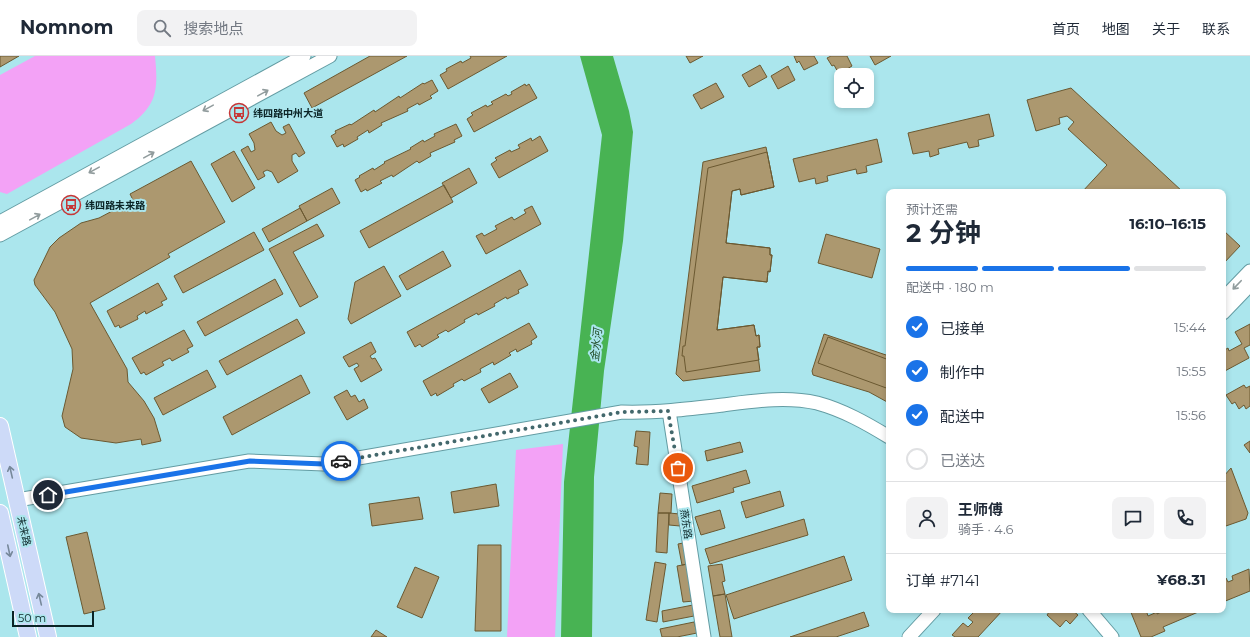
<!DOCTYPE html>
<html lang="zh">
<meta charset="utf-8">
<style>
body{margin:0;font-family:Montserrat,"Noto Sans SC",sans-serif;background:#f2f2f3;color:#1f2937;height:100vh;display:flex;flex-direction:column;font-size:15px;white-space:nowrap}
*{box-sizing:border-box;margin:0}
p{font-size:13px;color:#747a83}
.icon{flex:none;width:22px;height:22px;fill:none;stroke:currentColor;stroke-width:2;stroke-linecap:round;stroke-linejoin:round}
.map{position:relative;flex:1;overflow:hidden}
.sheet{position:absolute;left:886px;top:133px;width:340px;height:424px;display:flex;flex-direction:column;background:#fff;border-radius:8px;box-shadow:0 2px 6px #0003}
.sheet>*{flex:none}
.buttons{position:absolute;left:834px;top:12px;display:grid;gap:8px}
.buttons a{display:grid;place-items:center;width:40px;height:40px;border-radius:8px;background:#fff;box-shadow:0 2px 6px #0003;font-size:20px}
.scale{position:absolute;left:12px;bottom:10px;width:82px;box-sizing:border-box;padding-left:4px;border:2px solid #0b2426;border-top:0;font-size:11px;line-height:14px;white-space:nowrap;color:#0b2426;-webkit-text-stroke:3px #abe6ed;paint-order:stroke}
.pin{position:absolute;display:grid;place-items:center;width:34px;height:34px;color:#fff;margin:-17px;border:2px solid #fff;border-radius:50%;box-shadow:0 1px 4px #0007}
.courier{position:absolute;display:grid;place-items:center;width:40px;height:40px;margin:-20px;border:3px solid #1a73e8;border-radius:50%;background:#fff;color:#222;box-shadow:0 1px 5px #0007}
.head em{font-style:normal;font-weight:700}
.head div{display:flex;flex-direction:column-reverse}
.head{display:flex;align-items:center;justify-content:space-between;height:68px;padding:0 20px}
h1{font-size:26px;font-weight:700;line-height:30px}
.bar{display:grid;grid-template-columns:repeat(4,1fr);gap:6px 4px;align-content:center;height:48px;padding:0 20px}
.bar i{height:5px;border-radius:3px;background:#e0e1e3}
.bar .active{background:#1a73e8}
.bar p{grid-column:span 4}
.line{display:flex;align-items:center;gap:10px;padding:0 20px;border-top:1px solid #e0e1e3}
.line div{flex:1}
.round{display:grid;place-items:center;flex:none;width:42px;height:42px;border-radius:8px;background:#f2f2f3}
ol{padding:0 20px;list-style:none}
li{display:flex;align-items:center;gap:12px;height:44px}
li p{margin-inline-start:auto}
li .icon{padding:4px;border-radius:50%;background:#1a73e8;color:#fff;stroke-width:4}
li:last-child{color:#747a83}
li i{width:22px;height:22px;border:2px solid #e0e1e3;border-radius:50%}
header{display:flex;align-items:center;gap:24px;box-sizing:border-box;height:56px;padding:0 20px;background:#fff;border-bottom:1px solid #e0e1e3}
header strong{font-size:19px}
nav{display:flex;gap:22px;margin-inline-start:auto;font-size:14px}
.search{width:280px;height:36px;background:#f2f2f3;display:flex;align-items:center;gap:10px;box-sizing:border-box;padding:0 14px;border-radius:8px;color:#747a83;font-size:15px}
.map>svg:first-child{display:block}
</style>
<header>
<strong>Nomnom</strong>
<div class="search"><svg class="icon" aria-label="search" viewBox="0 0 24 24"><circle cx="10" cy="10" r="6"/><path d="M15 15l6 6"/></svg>搜索地点</div>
<nav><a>首页</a><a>地图</a><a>关于</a><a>联系</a></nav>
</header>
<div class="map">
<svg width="1250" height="581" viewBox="0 0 1250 581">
<rect width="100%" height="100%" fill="#abe6ed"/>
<path fill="#f3a2f6" d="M35,0H155C158,31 158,49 131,68L7,138L0,136V19Z
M563,388L555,581H507L516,394Z"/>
<path fill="#48b353" d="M580,0H613L629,55L633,76L623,185L604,315L594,421L592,581H561L564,426L602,79Z"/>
<path fill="#ac986f" stroke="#6b5931" d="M0,0H19L0,11Z
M370,0H407L312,52L304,37Z
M470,0H507L448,33L440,19L447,15L446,13L461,5L462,7L471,2Z
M686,0H703L690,7Z
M794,0H814L818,7L804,14L799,5L797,7Z
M831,0H847L852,10L839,18L834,9L832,10L827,2Z
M870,0H891L875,9Z
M760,9L767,21L749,31L742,19Z
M788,10L795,24L778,33L771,20Z
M432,24L438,35L430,40L432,42L419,49L418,47L407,53L408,55L381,67L382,69L369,77L368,74L357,81L358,83L344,91L343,88L337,91L331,80L336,77L335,75L350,68L351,69L374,54L375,56L399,40L400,42L423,27L424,28Z
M716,27L724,41L701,53L693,39Z
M525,28L526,30L529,28L537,42L474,76L467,63L473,59L471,57L486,49L487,51L493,48L491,46L506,38L508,40L512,38L511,36Z
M1071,32L1183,136H1082L1107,109L1068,73L1074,66L1067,60L1059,62L1060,68L1036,75L1027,44Z
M989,58L994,80L978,84L979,90L969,92L967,86L938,93L939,98L930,101L929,95L913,98L908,77Z
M271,66L276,75L282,79L286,77L283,71L289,68L305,97L299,101L296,97L292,99V105L298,115L278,127L272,116L267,114L263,116L265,120L258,124L241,94L248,90L251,96L255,94L254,87L249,78Z
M456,68L462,80L454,84L455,86L430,97L431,100L419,107L417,105L393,121L392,119L380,125L382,127L367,135L366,133L361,136L355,124L360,121L359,120L373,112L374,114L385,107L384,106L411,93L410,92L423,84L424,86L435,80L434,78Z
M540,80L548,95L499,122L491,108L497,104L495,102L510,94L511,96L520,92L518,89L531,82L532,85Z
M877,83L882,106L866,110L867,116L857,118L856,113L827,120L828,125L816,128L815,122L799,126L793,103Z
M766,91L774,131L741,139L740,133L732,135L726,187L770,192V199H772L770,216L768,215L767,226L723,221L717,274L754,269L756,280L759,279L760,291H757L760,315L683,325L676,318L703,106Z
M234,95L255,132L232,146L211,108Z
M767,96L774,131L741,139L740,133L732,135L726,187L770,192V199H772L770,216L768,215L767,226L723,221L717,274L754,269L756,280L759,279L760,291H757L759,304L686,316L684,300H682L683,290H685L708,112Z
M191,105L225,166L168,198L170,201L90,247L127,313L128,326L144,345L154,362L161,385L142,389L141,383L116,387L81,382L65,371L62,360L73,313L72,293L55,256L35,229L34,224L50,191L59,182L81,167L99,162L133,144L130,138Z
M469,112L477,127L451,142L442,127Z
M444,129L453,146L369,192L360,175Z
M332,132L340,147L307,165L299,150Z
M532,150L541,168L486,198L476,180L482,177L484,180L497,173L495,170L512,161L514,164L526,157L524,154Z
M300,152L307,165L269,186L262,173Z
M317,168L324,180L293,196L318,241L300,251L269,193Z
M1223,174L1240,190L1223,208Z
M254,176L264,194L183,237L174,220Z
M826,178L880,193L872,222L818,207Z
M443,195L451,210L407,234L399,220Z
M384,210L401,240L351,268L348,263L355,226Z
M520,214L528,229L518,234L519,237L507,243L506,241L494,248L495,250L478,259L477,257L464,264L465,266L448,276L446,274L437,279L439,281L422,291L420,288L415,291L407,276Z
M275,223L283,238L205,280L197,266Z
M158,227L167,243L161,246L163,249L146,258L145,255L137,260L138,263L120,272L119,269L115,271L107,255Z
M297,263L305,277L227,319L219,305Z
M529,267L537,281L531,285L532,288L517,296L516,293L509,297L511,299L494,309L493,306L480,313L481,316L464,325L462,323L453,328L454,330L437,340L436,337L431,340L423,325Z
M1250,268V289L1244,292L1249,302L1223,316V295L1228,292L1229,295L1242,288L1235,276Z
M184,274L193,290L187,293L189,296L172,305L170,302L162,306L164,309L146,319L144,316L141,318L132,302Z
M824,278L889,300V347L869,336L813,319L812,315Z
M828,281L889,304V333L818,307Z
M371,286L376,296L370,300L372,303L375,302L382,314L361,326L354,313L359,310L357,307L349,311L343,301Z
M207,314L216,331L163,359L154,342Z
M510,317L518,331L489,347L481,333Z
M301,319L310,337L232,379L223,361Z
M1244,329L1246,332L1250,330V350L1246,353L1244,349L1239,353L1235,346L1232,348L1226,339Z
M347,334L351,341L355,339L359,346L364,343L368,352L347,364L334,341Z
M636,375L650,376L648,409L636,408L638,391L634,390Z
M1250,385V397L1244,389Z
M740,386L743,396L707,405L705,395Z
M1231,412L1248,457L1246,463L1223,471V421Z
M746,414L750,427L733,432L734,436L697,447L692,430Z
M496,428L499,450L454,457L451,436Z
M780,435L784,450L746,462L741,446Z
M660,437L672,438L671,457H658Z
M419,441L423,463L372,470L369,448Z
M720,454L725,472L701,479L695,461Z
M658,457H669L667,497L656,496Z
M669,457L680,458V470L669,469Z
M804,463L808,479L710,508L705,493Z
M87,476L105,553L84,558L66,481Z
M683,487L687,508L682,509L678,488Z
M478,489H501V575H475Z
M844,500L852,524L734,563L726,539Z
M655,506L666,508L657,566L646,564Z
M688,508L694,545L683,546L677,510Z
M722,508L725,525L722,526L725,538L713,540L708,510Z
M415,511L439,521L422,562L397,551Z
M1249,513L1250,535L1223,546V524L1226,522L1228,526L1233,524L1232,520Z
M725,538L732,581H720L713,540Z
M693,549L694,560L663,566L662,555Z
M976,554H1003L978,581H955L952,579L963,567L968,571L973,566L968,562Z
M1046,554H1072L1078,559L1070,568L1066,564L1060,571L1047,559L1049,556Z
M1130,554H1146L1148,560L1157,556V558L1165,554H1203L1163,571L1165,575L1151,581H1141Z
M864,556L869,570L836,581H790Z
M694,566L697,577L677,581H662L660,573Z
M376,574L387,581H371Z"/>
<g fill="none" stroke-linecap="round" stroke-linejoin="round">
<defs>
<path id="minor" d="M0,166L304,0
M0,179L330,0
M1223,243L1250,215
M1223,257L1250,229
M669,355L704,581
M17,444L249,405L324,408L622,356C656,357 689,353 723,349C754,345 786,340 817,347C843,354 866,367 889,381
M1089,554L1112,581
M909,581L934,554"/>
<path id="major" d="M0,370L48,581
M0,457L28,581"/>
</defs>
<use href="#minor" stroke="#639ca3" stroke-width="15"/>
<use href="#major" stroke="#fff" stroke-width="18"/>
<use href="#minor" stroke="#fff" stroke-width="13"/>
<use href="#major" stroke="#cddaf8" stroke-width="16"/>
</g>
<defs><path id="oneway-shaft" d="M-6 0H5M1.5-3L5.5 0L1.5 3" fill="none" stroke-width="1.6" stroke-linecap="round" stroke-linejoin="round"/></defs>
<g stroke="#919c9d">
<use href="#oneway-shaft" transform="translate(263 37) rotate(-29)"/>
<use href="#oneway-shaft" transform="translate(208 52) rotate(151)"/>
<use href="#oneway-shaft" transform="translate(149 99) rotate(-29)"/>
<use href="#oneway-shaft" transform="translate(94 114) rotate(151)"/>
<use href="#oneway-shaft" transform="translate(35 161) rotate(-29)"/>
<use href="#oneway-shaft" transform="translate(1237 229) rotate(134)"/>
</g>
<g stroke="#76889a">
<use href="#oneway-shaft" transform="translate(11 416) rotate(-103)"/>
<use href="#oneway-shaft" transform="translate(9 495) rotate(78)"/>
<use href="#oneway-shaft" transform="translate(40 543) rotate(-103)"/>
</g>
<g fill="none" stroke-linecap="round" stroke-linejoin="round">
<path stroke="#43686c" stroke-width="4" stroke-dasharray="0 7.2" d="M341,405L622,356L668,355L678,412"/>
<path stroke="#1a73e8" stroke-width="5" d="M48,439L250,405L324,408L341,405"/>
</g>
<defs>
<symbol id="bus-ring" viewBox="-11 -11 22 22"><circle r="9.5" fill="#abe6ed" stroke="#c63737" stroke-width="1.5"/><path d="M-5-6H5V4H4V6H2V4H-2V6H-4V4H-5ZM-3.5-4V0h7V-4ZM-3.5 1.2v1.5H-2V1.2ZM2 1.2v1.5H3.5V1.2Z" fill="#c63737"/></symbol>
</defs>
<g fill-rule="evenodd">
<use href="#bus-ring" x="228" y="46" width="22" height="22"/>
<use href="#bus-ring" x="60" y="138" width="22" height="22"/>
</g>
<g text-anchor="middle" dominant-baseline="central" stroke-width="4" stroke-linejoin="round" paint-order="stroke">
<g font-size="10" font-weight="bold" fill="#0b2426" stroke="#abe6ed" text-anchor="start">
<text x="253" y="57">纬四路中州大道</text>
<text x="85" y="149">纬四路未来路</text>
</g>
<g font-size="10" fill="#0b2426" stroke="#abe6ed">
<text transform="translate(686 468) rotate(81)">燕东路</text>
<text transform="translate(24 475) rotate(77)">未来路</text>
</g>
<g font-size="11" font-style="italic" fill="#1d4721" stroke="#abe6ed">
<text transform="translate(596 289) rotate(-84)">金水河</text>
</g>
</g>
</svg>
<div class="buttons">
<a><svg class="icon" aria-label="locate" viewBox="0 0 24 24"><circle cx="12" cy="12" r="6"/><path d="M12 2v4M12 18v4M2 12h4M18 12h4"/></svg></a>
</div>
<div class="scale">50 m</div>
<div class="pin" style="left:678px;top:412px;background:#ea580c"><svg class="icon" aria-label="bag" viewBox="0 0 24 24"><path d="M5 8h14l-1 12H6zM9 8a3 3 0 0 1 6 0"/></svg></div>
<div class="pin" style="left:48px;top:439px;background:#1f2937"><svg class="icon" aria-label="home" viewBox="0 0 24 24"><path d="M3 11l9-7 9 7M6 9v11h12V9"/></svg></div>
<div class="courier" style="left:341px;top:405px"><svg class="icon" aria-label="car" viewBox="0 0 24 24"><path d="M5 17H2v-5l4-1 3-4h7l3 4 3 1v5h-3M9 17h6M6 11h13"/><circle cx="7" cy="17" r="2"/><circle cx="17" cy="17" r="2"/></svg></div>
<section class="sheet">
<div class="head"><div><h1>2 分钟</h1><p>预计还需</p></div><em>16:10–16:15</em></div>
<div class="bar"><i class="active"></i><i class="active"></i><i class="active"></i><i></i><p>配送中 · 180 m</p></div>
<ol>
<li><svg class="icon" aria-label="check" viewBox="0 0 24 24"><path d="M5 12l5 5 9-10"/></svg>已接单<p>15:44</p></li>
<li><svg class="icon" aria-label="check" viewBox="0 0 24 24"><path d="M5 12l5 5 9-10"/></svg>制作中<p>15:55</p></li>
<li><svg class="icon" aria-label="check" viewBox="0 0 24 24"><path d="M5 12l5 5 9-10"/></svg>配送中<p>15:56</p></li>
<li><i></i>已送达</li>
</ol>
<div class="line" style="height:72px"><a class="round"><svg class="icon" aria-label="person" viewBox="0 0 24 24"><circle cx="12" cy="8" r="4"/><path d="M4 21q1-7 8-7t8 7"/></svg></a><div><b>王师傅</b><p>骑手 · 4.6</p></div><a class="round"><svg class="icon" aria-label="chat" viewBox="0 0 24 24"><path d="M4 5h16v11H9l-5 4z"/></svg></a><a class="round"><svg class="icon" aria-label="phone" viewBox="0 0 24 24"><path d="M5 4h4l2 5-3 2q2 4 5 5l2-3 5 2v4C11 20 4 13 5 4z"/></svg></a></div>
<div class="line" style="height:52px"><div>订单 #7141</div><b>¥68.31</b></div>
</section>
</div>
